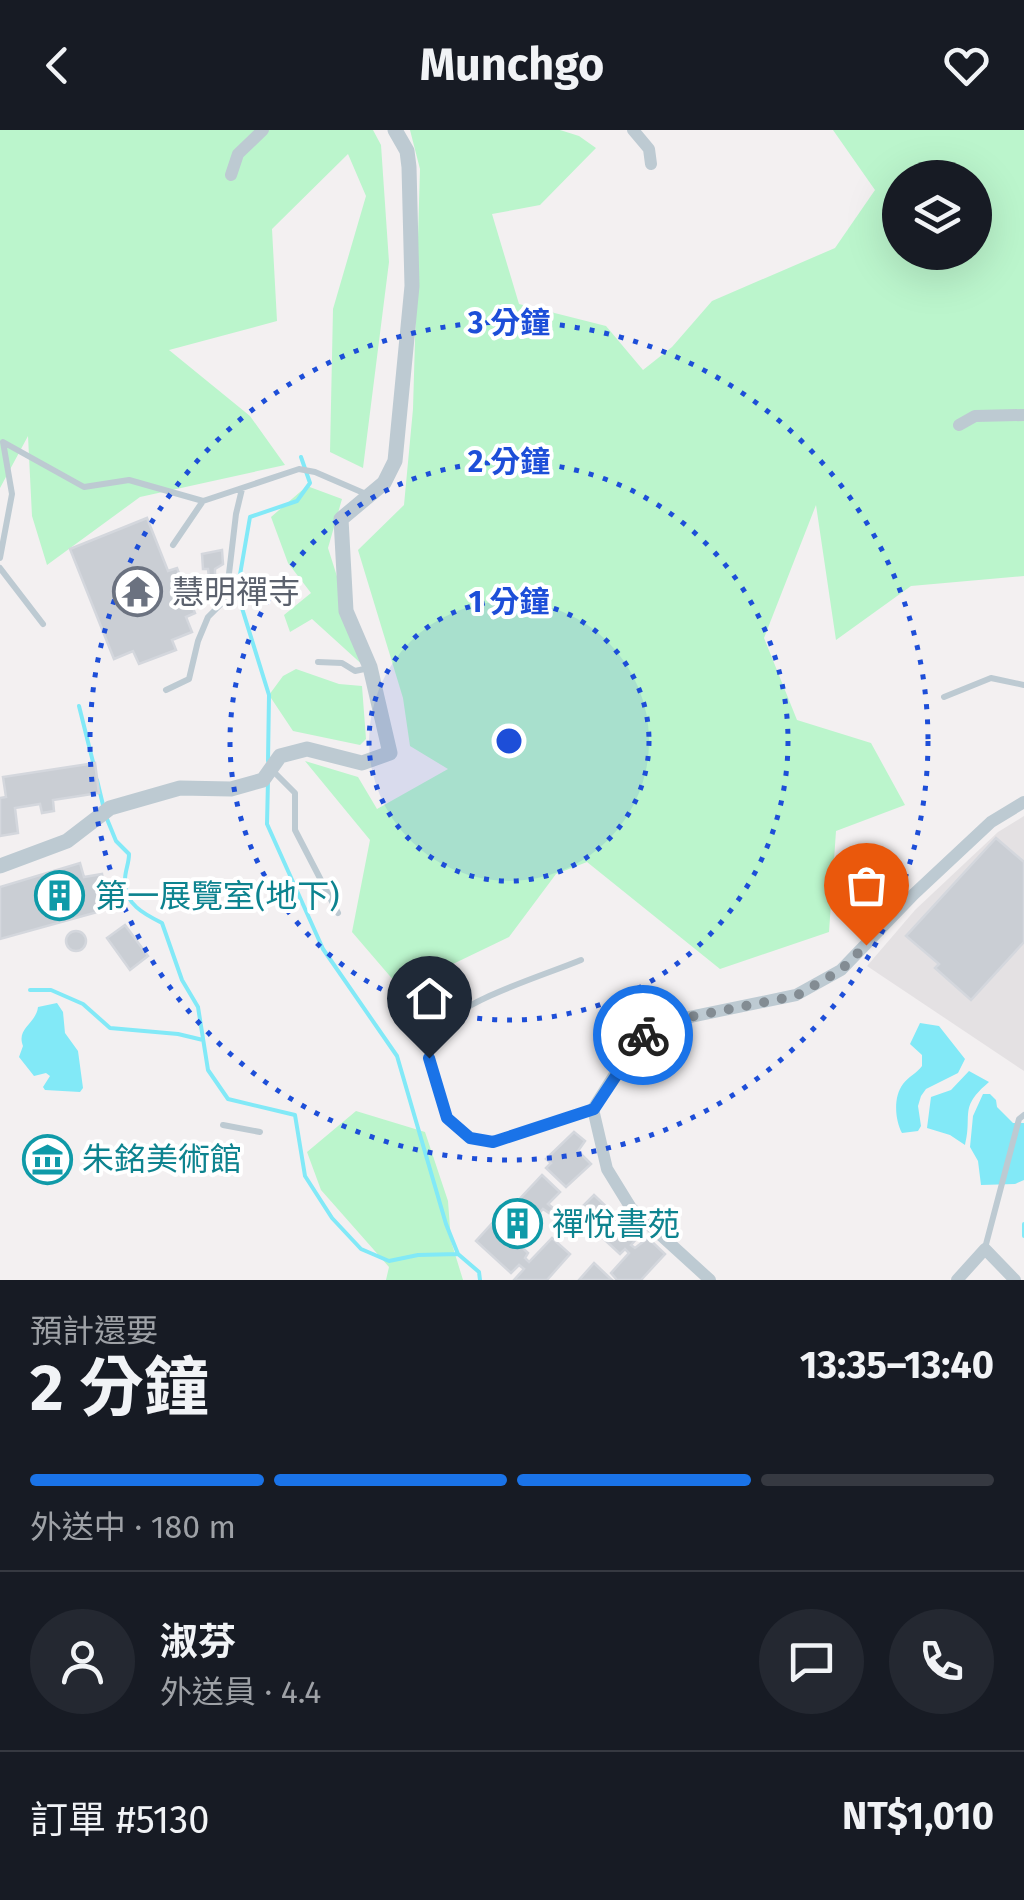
<!DOCTYPE html>
<html lang="zh-TW">
<meta charset="utf-8">
<style>
body{margin:0;font-family:"Fira Sans","Noto Sans TC",sans-serif;background:#242831;color:#f1f3f6;height:100vh;display:flex;flex-direction:column;font-size:38px;white-space:nowrap}
*{box-sizing:border-box;margin:0}
p{font-size:32px;color:#9ea1a6}
.icon{flex:none;width:55px;height:55px;fill:none;stroke:currentColor;stroke-width:2;stroke-linecap:round;stroke-linejoin:round}
.map{position:relative;height:1150px;overflow:hidden}
.drawer{display:flex;flex-direction:column;background:#171b24;flex:1}
.drawer>*{flex:none}
.controls{position:absolute;left:882px;top:30px;display:grid;gap:20px}
.controls a{display:grid;place-items:center;width:110px;height:110px;border-radius:50%;background:#171b24;box-shadow:0 10px 40px #0002;font-size:50px}
.pin{position:absolute;display:grid;place-items:center;width:85px;height:85px;color:#fff;margin:-102px -42px;border-radius:50% 50% 50% 0;rotate:-45deg;box-shadow:0 0 10px #0007}
.pin .icon{rotate:45deg}
.courier{position:absolute;display:grid;place-items:center;width:100px;height:100px;margin:-50px;border:8px solid #1a73e8;border-radius:50%;background:#fff;color:#222;box-shadow:0 2px 12px #0007}
.summary em{font-style:normal;font-weight:700}
.summary div{display:flex;flex-direction:column-reverse}
.summary{display:flex;align-items:center;justify-content:space-between;height:170px;padding:0 30px}
h1{font-size:65px;font-weight:700;line-height:75px}
.bar{display:grid;grid-template-columns:repeat(4,1fr);gap:15px 10px;align-content:center;height:120px;padding:0 30px}
.bar i{height:12px;border-radius:8px;background:#363941}
.bar .selected{background:#1a73e8}
.bar p{grid-column:span 4}
.line{display:flex;align-items:center;gap:25px;padding:0 30px;border-top:2px solid #363941}
.line div{flex:1}
.round{display:grid;place-items:center;flex:none;width:105px;height:105px;border-radius:52px;background:#242831}
header{display:flex;justify-content:space-between;align-items:center;height:130px;padding:0 30px;background:#171b24;font-size:45px;font-weight:700}
.map>svg:first-child{display:block}
</style>
<header><svg class="icon" aria-label="back" viewBox="0 0 24 24"><path d="M15 5l-7 7 7 7"/></svg>Munchgo<svg class="icon" aria-label="heart" viewBox="0 0 24 24"><path d="M12 20l-8-8c-3-5 5-10 8-4 3-6 11-1 8 4z"/></svg></header>
<div class="map">
<svg width="1024" height="1150" viewBox="0 0 1024 1150">
<rect width="100%" height="100%" fill="#f3f0f1"/>
<path fill="#e4e1e3" d="M1024,686V941L867,836L915,780L998,702Z"/>
<path fill="#bbf5cc" fill-rule="evenodd" d="M0,0H373L381,15L389,132L363,338L330,322L333,179L366,66L348,24L272,99L277,191L169,220L250,286L285,335L140,367L47,435L32,386L28,306L0,358Z
M410,0H560L579,6L596,18L540,75L492,84L519,174L606,196L643,240L672,217L712,171L835,118L875,60L833,0H1024V446L911,456L836,510L816,375L764,508L797,590L871,613L905,675L836,701L829,802L720,839L587,732L556,744L509,807L401,859L352,802L370,710L305,631L358,647L377,679L448,639L410,616L403,568L358,420L404,375L413,279L420,39ZM900,48H975V122H900Z
M307,356L342,369L328,418L366,538L312,489L290,502L284,485L311,463L288,433L271,387Z
M296,539L339,554L362,556L366,609L360,615L293,601L269,565L283,546Z
M356,981L425,1002L448,1071L451,1111L463,1150H386L389,1137L321,1060L307,1022Z"/>
<path fill="#82e9f7" d="M57,873L63,882L65,903L78,921L83,958L80,962L45,960L43,957L50,946L46,943L34,946L19,927L23,916C16,898 36,894 38,877Z
M920,893L939,896L965,929L958,943L926,959L921,966L918,976L921,996L918,1001L902,1003C895,990 893,967 903,954C908,947 917,943 922,936V925L910,914Z
M969,941L989,952C958,978 973,984 965,1015L950,1005L927,998L931,967L951,960Z
M983,964H990L996,970L997,977L1013,993H1024V1050L1015,1054L981,1055L978,1031L970,1017L973,986Z"/>
<g fill="none" stroke-linecap="round" stroke-linejoin="round">
<path stroke="#82e9f7" stroke-width="4" d="M79,576L94,636
M268,631L269,565L237,462L250,387L297,371L310,353L301,327
M97,650L103,675
M268,650L267,694L323,819L397,926L446,1094L458,1124
M107,689L116,711L129,724C129,734 125,740 125,750C124,774 144,784 162,793L182,850L198,877L208,940L228,969L295,985L305,1046L332,1088L361,1119L389,1131L418,1125L458,1124L479,1142L480,1150
M30,860H51L83,874L110,898L178,904L203,910
M1024,1094V1106"/>
</g>
<path fill="#caced4" stroke="#d4d7dd" stroke-width="2.5" d="M147,388L168,441L177,438L195,483L186,487L192,502L172,510L176,520L139,534L133,521L114,529L70,419Z
M222,420L223,434L215,439V448H209L208,439H203L202,424Z
M95,633L99,663L53,670L54,681L42,683L40,674L15,678L18,703L0,706V668L6,667L3,647Z
M996,708L1024,732V812L971,870L935,838L939,834L906,806Z
M80,733L84,747L102,744L104,757L116,754L123,775L0,809V757Z
M125,795L148,826L130,840L107,808Z
M66 811a10 10 0 1 1 20 0a10 10 0 1 1-20 0Z
M574,1002L585,1011L578,1021L591,1034L566,1057L546,1038L551,1033L546,1029Z
M542,1045L560,1062L548,1074L553,1078L549,1083L543,1079L517,1107L513,1103L510,1106L528,1123L525,1128L529,1132L552,1108L570,1124L547,1150H514L524,1139L519,1135L511,1143L476,1111L495,1090L505,1101L508,1098L500,1090Z
M594,1065L638,1107L631,1115L635,1118L648,1108L665,1124L641,1150H617L611,1143L629,1123L625,1119L620,1124L593,1099L588,1104L582,1100L587,1095L575,1084Z
M594,1133L612,1150H579Z"/>
<g fill="none" stroke-linecap="round" stroke-linejoin="round">
<path stroke="#bdcad2" stroke-width="6" d="M173,415L203,371
M0,428L12,364L3,312L84,357L129,350L203,371L299,339L315,342L366,364
M0,438L43,494
M318,532L342,533L355,541L369,538
M166,560L189,549L198,511L208,487L226,469L236,384L242,359
M944,567L991,548L1024,555
M272,640L295,663V700L338,783
M581,830C542,846 471,867 441,896C428,909 429,930 433,946C458,1047 522,1002 592,979
M223,995L260,1002
M985,1118L1019,989L1024,985"/>
<path stroke="#bdcad2" stroke-width="12" d="M633,0L649,19L651,34
M231,45L238,24L263,0
M959,295L975,286L1024,285
M710,1150L631,1078L607,1039L593,979L639,906L685,888L796,865L841,840L914,764L991,692L1024,672
M957,1150L985,1119L1015,1150"/>
<path stroke="#bdcad2" stroke-width="15" d="M0,736L67,711L110,678L180,658L231,659L263,650L280,626L307,619L362,633L390,623L370,537L346,481L341,389L384,353L395,331L412,156L409,37L407,21L395,0"/>
</g>
<g fill="none" stroke-linecap="round" stroke-linejoin="round">
<path stroke="#838c93" stroke-width="10" stroke-dasharray="0 18" d="M643,905L684,888L796,866L841,840L866,815"/>
<path stroke="#1a73e8" stroke-width="12" d="M429,928L447,988L470,1008L493,1012L594,979L643,905"/>
</g>
<circle cx="509" cy="611" r="140" fill="#1d4ed8" fill-opacity=".12"/>
<g fill="none" stroke="#1d4ed8" stroke-width="5" stroke-dasharray="5 10">
<circle cx="509" cy="611" r="140"/>
<circle cx="509" cy="611" r="279"/>
<circle cx="509" cy="611" r="419"/>
</g>
<defs>
<symbol id="temple-ring" viewBox="-11 -11 22 22"><circle r="9.5" fill="#fff" stroke="#6b7280" stroke-width="1.5"/><path d="M0-6L5-2H3V0L6.5 2.5H4V6H1.5V3h-3V6H-4V2.5H-6.5L-3 0V-2H-5Z" fill="#6b7280"/></symbol>
<symbol id="building-ring" viewBox="-11 -11 22 22"><circle r="9.5" fill="#fff" stroke="#0f9aa8" stroke-width="1.5"/><path d="M-4-6H4V6H1V3H-1V6H-4ZM-2.5-4.3h1.7v1.8h-1.7ZM.8-4.3h1.7v1.8H.8ZM-2.5-1h1.7V.8h-1.7ZM.8-1h1.7V.8H.8Z" fill="#0f9aa8"/></symbol>
<symbol id="museum-ring" viewBox="-11 -11 22 22"><circle r="9.5" fill="#fff" stroke="#0f9aa8" stroke-width="1.5"/><path d="M0-6L6-3V-2H-6V-3ZM-5-1h2V3h-2ZM-1-1h2V3h-2ZM3-1h2V3H3ZM-6 4H6V6H-6Z" fill="#0f9aa8"/></symbol>
</defs>
<g fill-rule="evenodd">
<use href="#temple-ring" x="110" y="434" width="55" height="55"/>
<use href="#building-ring" x="32" y="738" width="55" height="55"/>
<use href="#museum-ring" x="20" y="1002" width="55" height="55"/>
<use href="#building-ring" x="490" y="1066" width="55" height="55"/>
</g>
<g text-anchor="middle" dominant-baseline="central" stroke-width="8" stroke-linejoin="round" paint-order="stroke">
<g font-size="32" fill="#5b616d" stroke="#fff" text-anchor="start">
<text x="172" y="462">慧明禪寺</text>
</g>
<g font-size="32" fill="#0d838f" stroke="#fff" text-anchor="start">
<text x="95" y="766">第一展覽室(地下)</text>
<text x="82" y="1029">朱銘美術館</text>
<text x="552" y="1094">禪悅書苑</text>
</g>
</g>
<circle cx="509" cy="611" r="15" fill="#1d4ed8" stroke="#fff" stroke-width="5"/>
<g font-size="30" text-anchor="middle" font-weight="bold" fill="#1d4ed8" stroke="#fff" stroke-width="8" stroke-linejoin="round" paint-order="stroke">
<text x="509" y="203">3 分鐘</text>
<text x="509" y="342">2 分鐘</text>
<text x="509" y="482">1 分鐘</text>
</g>
</svg>
<div class="controls">
<a><svg class="icon" aria-label="layers" viewBox="0 0 24 24"><path d="M12 4l9 5-9 5-9-5zM3 14l9 5 9-5"/></svg></a>
</div>
<div class="pin" style="left:866px;top:815px;background:#ea580c"><svg class="icon" aria-label="bag" viewBox="0 0 24 24"><path d="M5 8h14l-1 12H6zM9 8a3 3 0 0 1 6 0"/></svg></div>
<div class="pin" style="left:429px;top:928px;background:#1f2937"><svg class="icon" aria-label="home" viewBox="0 0 24 24"><path d="M3 11l9-7 9 7M6 9v11h12V9"/></svg></div>
<div class="courier" style="left:643px;top:905px"><svg class="icon" aria-label="bike" viewBox="0 0 24 24"><circle cx="6" cy="16" r="4"/><circle cx="18" cy="16" r="4"/><path d="M6 16l4-8h5l3 8M10 8l3 8H6M13 5h3"/></svg></div>
</div>
<section class="drawer">
<div class="summary"><div><h1>2 分鐘</h1><p>預計還要</p></div><em>13:35–13:40</em></div>
<div class="bar"><i class="selected"></i><i class="selected"></i><i class="selected"></i><i></i><p>外送中 · 180 m</p></div>
<div class="line" style="height:180px"><a class="round"><svg class="icon" aria-label="person" viewBox="0 0 24 24"><circle cx="12" cy="8" r="4"/><path d="M4 21q1-7 8-7t8 7"/></svg></a><div><b>淑芬</b><p>外送員 · 4.4</p></div><a class="round"><svg class="icon" aria-label="chat" viewBox="0 0 24 24"><path d="M4 5h16v11H9l-5 4z"/></svg></a><a class="round"><svg class="icon" aria-label="phone" viewBox="0 0 24 24"><path d="M5 4h4l2 5-3 2q2 4 5 5l2-3 5 2v4C11 20 4 13 5 4z"/></svg></a></div>
<div class="line" style="height:130px"><div>訂單 #5130</div><b>NT$1,010</b></div>
</section>
